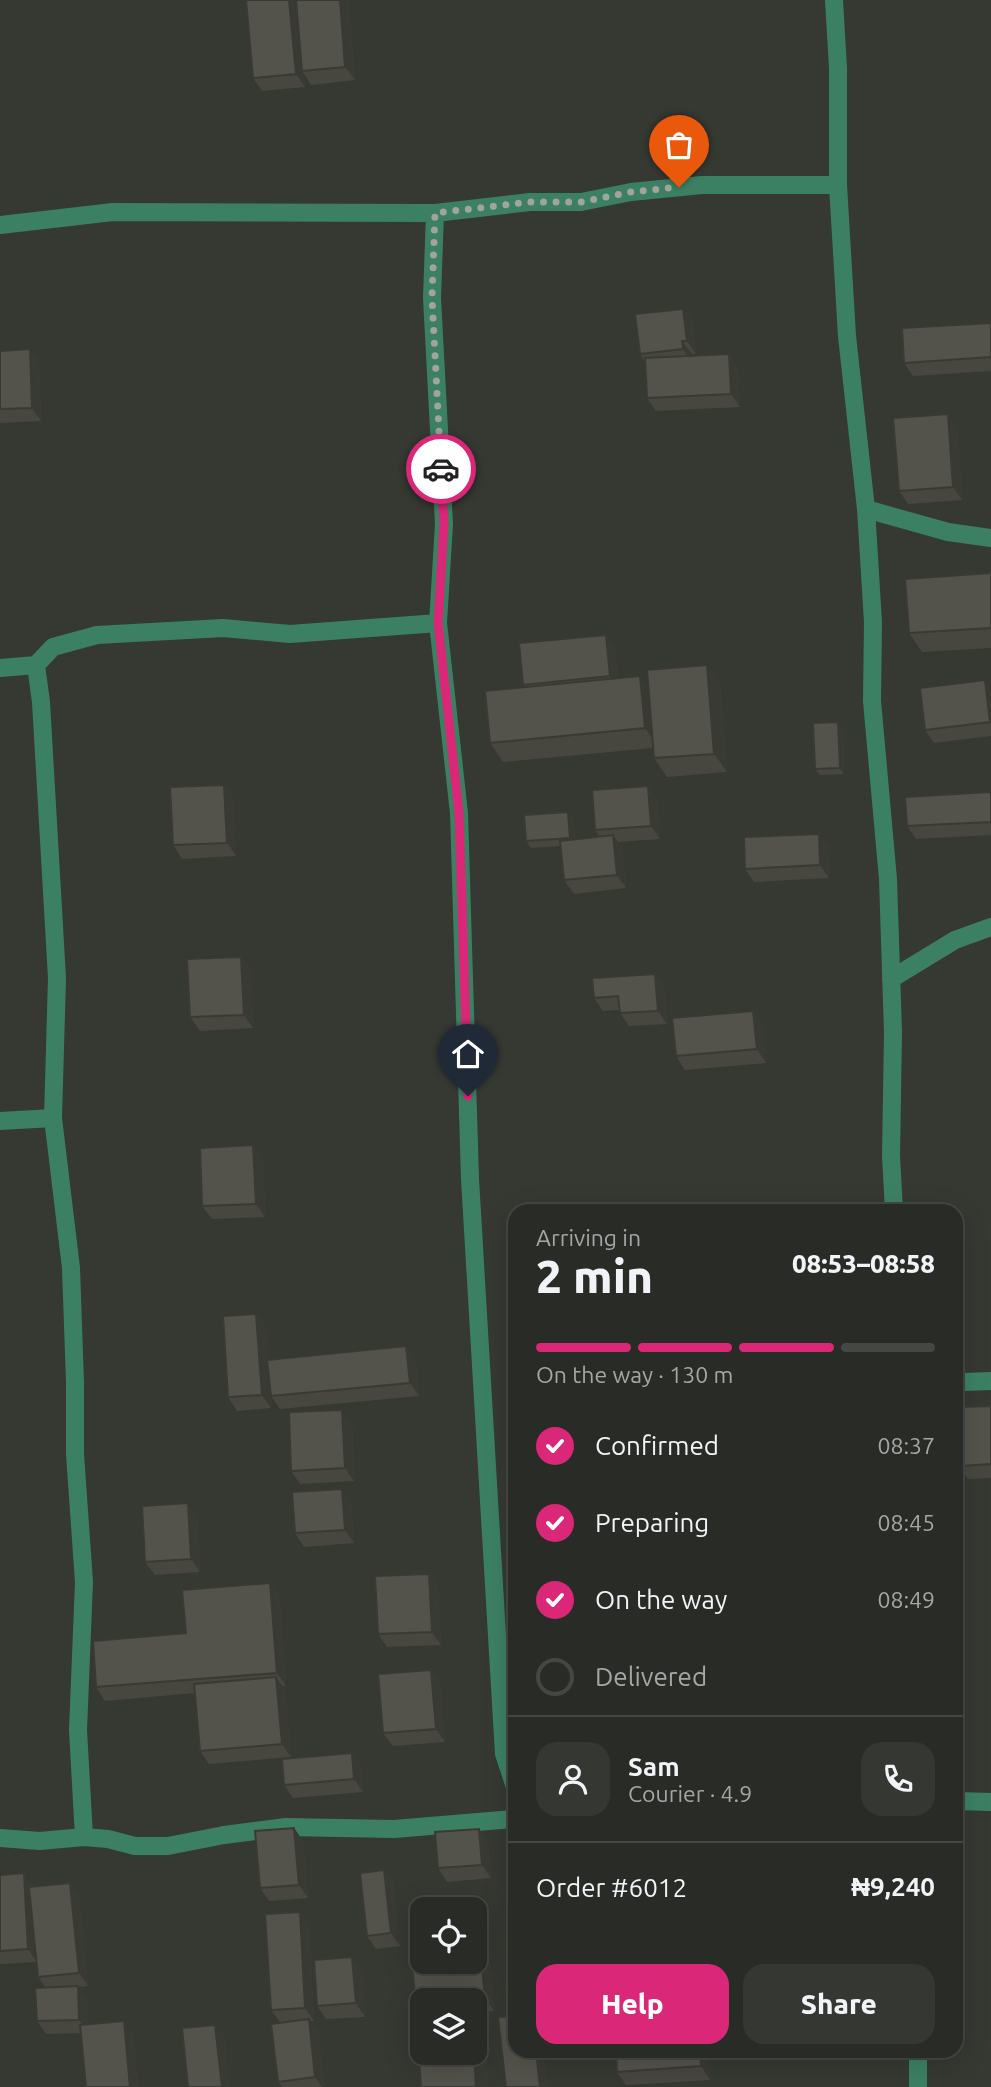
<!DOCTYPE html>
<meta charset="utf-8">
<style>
body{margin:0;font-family:Ubuntu,sans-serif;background:#343732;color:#f1f3f6;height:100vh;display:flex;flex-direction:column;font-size:26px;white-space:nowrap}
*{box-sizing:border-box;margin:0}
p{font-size:23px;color:#a5a7a7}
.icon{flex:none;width:38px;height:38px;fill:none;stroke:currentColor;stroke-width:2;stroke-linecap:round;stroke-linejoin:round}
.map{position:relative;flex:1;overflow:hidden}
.drawer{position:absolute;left:508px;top:1204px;width:455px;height:854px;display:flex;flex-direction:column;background:#282b26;border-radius:21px;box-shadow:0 7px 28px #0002,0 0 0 2px #444743}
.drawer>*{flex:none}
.tools{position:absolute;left:410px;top:1897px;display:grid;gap:14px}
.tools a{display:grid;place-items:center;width:77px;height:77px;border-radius:14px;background:#282b26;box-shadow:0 7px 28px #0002,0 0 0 2px #444743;font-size:35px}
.pin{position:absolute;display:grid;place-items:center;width:60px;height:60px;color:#fff;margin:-72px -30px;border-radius:50% 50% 50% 0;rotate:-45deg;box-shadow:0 0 7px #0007}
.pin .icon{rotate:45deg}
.courier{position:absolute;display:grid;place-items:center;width:70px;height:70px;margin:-35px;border:5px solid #db2777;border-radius:50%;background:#fff;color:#222;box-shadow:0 2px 9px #0007}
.overview em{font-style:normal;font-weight:800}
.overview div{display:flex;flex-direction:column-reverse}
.overview{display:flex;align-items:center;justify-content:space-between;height:119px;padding:0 28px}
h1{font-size:46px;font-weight:800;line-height:52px}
.bar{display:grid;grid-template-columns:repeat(4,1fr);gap:10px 7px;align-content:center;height:84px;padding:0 28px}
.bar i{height:9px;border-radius:5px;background:#444743}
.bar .selected{background:#db2777}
.bar p{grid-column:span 4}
.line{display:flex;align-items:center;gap:18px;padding:0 28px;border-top:2px solid #444743}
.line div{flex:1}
.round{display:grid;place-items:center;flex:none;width:74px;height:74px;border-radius:21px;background:#343732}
ol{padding:0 28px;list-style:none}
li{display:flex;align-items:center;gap:21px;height:77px}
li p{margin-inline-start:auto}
li .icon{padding:7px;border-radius:50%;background:#db2777;color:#fff;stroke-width:4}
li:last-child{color:#a5a7a7}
li i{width:38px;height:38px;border:4px solid #444743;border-radius:50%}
.cta{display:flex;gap:14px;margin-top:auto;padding:14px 28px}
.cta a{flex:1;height:80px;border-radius:21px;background:#db2777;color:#fff;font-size:28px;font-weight:800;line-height:80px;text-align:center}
.cta a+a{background:#343732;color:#f1f3f6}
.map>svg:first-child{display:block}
</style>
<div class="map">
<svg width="991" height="2087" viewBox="0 0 991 2087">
<rect width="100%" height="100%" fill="#353932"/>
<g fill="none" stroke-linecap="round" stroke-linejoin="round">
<path stroke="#3c8064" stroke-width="18" d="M834,0L838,68V185L847,336L866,509L873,622L872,701L888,879L893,1032L891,1156L894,1211
M435,213L432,298L444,524L438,623L459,813L470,1179L504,1754L514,1784
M0,225L113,212L435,213L530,202H581L631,192L702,185H838
M866,509L948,532L991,538
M36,665L41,702L57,978L53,1118L71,1268L75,1382V1454L84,1582L78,1730L84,1837
M0,668L36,665L53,647L97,635L223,628L290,634L438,623
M891,979L955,940L991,927
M0,1121L53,1118
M956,1385L963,1382L991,1381
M956,1801L991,1802
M0,1838L40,1841L84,1837L108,1839L135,1846H168L224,1835L286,1827L394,1829L514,1819
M918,2087V2051"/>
</g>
<path fill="#474740" d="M246,0H293L296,5L348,1L355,80L311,85L304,74L305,87L262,91L253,78Z
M683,309L692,322L696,354H692V356L738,367L740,407L656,411L647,398L645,362L640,354Z
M991,323V371L913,376L904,363Z
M0,351L39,362L41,421L0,423Z
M948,414L957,428L962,500L908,504L899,491Z
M991,573V648L922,652L909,633Z
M606,635L615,648L618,678L649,689L707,665L720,684L727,772L667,777L654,758L653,748L503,762L490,743L524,687L523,685Z
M985,680L991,688V736L934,743L925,730Z
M838,722L843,729L844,774L820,775L815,769Z
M224,785L233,798L236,856L182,859L173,845Z
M991,792V835L916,839L907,826Z
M657,799L660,839L618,842L622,848L626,888L574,894L564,880L561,846L531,848L526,841L568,812L573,819L575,839L599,836L595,830Z
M819,834L828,847L829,878L754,882L745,869Z
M241,957L251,970L253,1028L200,1031L190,1017Z
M655,974L664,987L667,1024L629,1026L620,1013L619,1010L603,1011L594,998Z
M753,1011L762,1024L766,1063L685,1070L676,1056Z
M253,1145L263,1158L265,1217L212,1219L202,1206Z
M256,1314L266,1327L268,1359H415L419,1396L280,1409L271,1396L269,1377L271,1408L237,1411L228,1397Z
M991,1406V1478L968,1479L959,1466Z
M352,1423L354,1481L300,1484L291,1471Z
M351,1502L354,1543L304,1547L295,1533Z
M197,1516L200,1572L155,1575L145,1562Z
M270,1583L279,1596L286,1686H282L285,1690L291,1757L209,1764L200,1751L195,1693L105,1701L96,1687Z
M438,1587L441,1645L387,1647L378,1634Z
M440,1683L445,1742L393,1746L383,1733Z
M361,1766L363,1792L293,1798L284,1785Z
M294,1828L303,1841L308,1898L269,1901L260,1888Z
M488,1842L491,1878L447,1882L438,1868Z
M384,1870L393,1883L400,1946L376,1949L367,1936Z
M0,1875L33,1887L70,1883L79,1896L88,1986L78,1987L87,2000L88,2024L133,2034L138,2087H86L81,2033L46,2034L37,2021L46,1988L38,1977L36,1962L0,1964Z
M300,1912L309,1925L314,2021H310L318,2032L324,2087H282L278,2082L280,2022L271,2010Z
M480,1947L489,1960L494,2011L474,2013V2000H422V2053L485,2029L488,2087H421L422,2014L416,2005Z
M362,1971L365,2017L326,2019L317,2006Z
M708,2051L710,2080L626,2085L617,2072Z"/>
<path fill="#3a3a34" d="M289,0H293L298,8L302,71L304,74L305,87L296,74Z
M340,0H347L348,1L355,80L345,67Z
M683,309L692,322L696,354L687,341Z
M682,341L692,354V363L683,349Z
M30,349L39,362L41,421L32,408Z
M729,354L738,367L740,407L731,394Z
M948,414L957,428L962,500L953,487Z
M606,635L615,648L619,689L610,676Z
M707,665L720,684L727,772L714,754Z
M640,676L653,695L658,747L645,728Z
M985,680L991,688V723L990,722Z
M838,722L843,729L844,774L840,768Z
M224,785L233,798L236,856L227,843Z
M648,786L657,799L660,839L651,826Z
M568,812L573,819L575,845L570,838Z
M819,834L828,847L829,878L820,865Z
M613,835L622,848L626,888L617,875Z
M241,957L251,970L253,1028L244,1015Z
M655,974L664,987L667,1024L658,1011Z
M753,1011L762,1024L766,1063L757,1049Z
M253,1145L263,1158L265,1217L256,1204Z
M256,1314L266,1327L271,1408L262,1395Z
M406,1346L415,1359L419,1396L410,1383Z
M342,1410L352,1423L354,1481L345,1468Z
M342,1489L351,1502L354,1543L345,1530Z
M188,1503L197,1516L200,1572L191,1559Z
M429,1574L438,1587L441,1645L432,1632Z
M270,1583L279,1596L286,1686L277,1673Z
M431,1670L440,1683L445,1742L436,1729Z
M276,1677L285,1690L291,1757L282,1744Z
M352,1753L361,1766L363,1792L354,1779Z
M294,1828L303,1841L308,1898L299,1885Z
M479,1829L488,1842L491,1878L482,1865Z
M384,1870L393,1883L400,1946L391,1933Z
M24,1873L33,1887L37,1962L28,1949Z
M70,1883L79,1896L88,1986L79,1973Z
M300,1912L309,1925L314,2021L305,2008Z
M480,1947L489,1960L494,2011L485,1998Z
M352,1957L362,1971L365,2017L356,2003Z
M78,1986L87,2000L89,2033L79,2020Z
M474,2014L485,2029L488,2087H476L474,2053Z
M309,2019L318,2032L324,2087H322L315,2077Z
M124,2021L133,2034L138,2087H130Z
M215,2025L225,2038L230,2087H222Z
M536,2051H544L548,2087H540Z
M700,2051H708L710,2080L701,2066Z"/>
<path fill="#53534b" stroke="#3a3a34" stroke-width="2" d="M246,0H289L296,74L253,78Z
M296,0H340L345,67L302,71Z
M683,309L687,341H682L683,349L640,354L635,314Z
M991,323V357L904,363L902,328Z
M30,349L32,408L0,409V351Z
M729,354L731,394L647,398L645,358Z
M948,414L953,487L899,491L893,418Z
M991,573V628L909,633L905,579Z
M606,635L610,676L523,685L519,643Z
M707,665L714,754L654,758L647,670Z
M640,676L645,728L490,743L485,691Z
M985,680L990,722L925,730L920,688Z
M838,722L840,768L815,769L813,723Z
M224,785L227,843L173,845L170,787Z
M648,786L651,826L595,830L592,790Z
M991,792V822L907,826L905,797Z
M568,812L570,838L526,841L524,815Z
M819,834L820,865L745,869L744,837Z
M613,835L617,875L564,880L560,841Z
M241,957L244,1015L190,1017L187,959Z
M655,974L658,1011L620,1013L618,996L594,998L592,978Z
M753,1011L757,1049L676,1056L672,1018Z
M253,1145L256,1204L202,1206L200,1148Z
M667,1205L668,1211H624V1209Z
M735,1206V1211L677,1210Z
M256,1314L262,1395L228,1397L223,1316Z
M406,1346L410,1383L271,1396L267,1360Z
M991,1406V1464L959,1466L956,1407Z
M342,1410L345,1468L291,1471L289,1412Z
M342,1489L345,1530L295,1533L292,1492Z
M188,1503L191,1559L145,1562L142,1506Z
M429,1574L432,1632L378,1634L375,1576Z
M270,1583L277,1673L96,1687L93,1641L186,1633L182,1590Z
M431,1670L436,1729L383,1733L378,1674Z
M276,1677L282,1744L200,1751L194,1684Z
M352,1753L354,1779L284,1785L282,1759Z
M294,1828L299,1885L260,1888L255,1831Z
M479,1829L482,1865L438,1868L435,1832Z
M384,1870L391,1933L367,1936L360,1873Z
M24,1873L28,1949L0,1951V1875Z
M70,1883L79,1973L38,1977L29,1887Z
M300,1912L305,2008L271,2010L265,1914Z
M474,1947H480L485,1998L466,2000H422V2005H416L411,1954L422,1953V1962H474Z
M352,1957L356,2003L317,2006L314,1960Z
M78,1986L79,2020L37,2021L35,1988Z
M416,2014H422V2053H474L476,2087H421Z
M514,2016V2051H536L540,2087H506L498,2017Z
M309,2019L315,2077L278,2082L271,2024Z
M124,2021L130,2087H86L80,2025Z
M215,2025L222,2087H188L182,2028Z
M616,2051H700L701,2066L617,2072Z"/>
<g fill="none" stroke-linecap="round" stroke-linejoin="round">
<path stroke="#a0a39e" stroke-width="7" stroke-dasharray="0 12.6" d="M441,469L432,298L435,213L530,202H581L631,192L679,187"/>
<path stroke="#db2777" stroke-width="9" d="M441,469L444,524L438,623L459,813L468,1096"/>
</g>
</svg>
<div class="tools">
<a><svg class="icon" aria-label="locate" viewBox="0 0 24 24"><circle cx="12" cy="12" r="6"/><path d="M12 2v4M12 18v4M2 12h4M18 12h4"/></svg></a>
<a><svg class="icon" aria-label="layers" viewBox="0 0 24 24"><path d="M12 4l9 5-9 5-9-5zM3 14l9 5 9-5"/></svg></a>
</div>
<div class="pin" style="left:679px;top:187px;background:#ea580c"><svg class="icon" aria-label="bag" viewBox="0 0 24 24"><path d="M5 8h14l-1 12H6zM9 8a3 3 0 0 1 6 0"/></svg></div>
<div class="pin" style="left:468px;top:1096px;background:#1f2937"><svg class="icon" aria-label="home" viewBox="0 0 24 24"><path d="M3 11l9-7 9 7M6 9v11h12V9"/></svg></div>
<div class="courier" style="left:441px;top:469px"><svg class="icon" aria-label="car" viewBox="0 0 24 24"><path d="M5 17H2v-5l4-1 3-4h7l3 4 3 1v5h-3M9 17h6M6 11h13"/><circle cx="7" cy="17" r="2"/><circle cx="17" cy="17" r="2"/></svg></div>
<section class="drawer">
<div class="overview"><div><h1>2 min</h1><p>Arriving in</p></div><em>08:53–08:58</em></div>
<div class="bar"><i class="selected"></i><i class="selected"></i><i class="selected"></i><i></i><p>On the way · 130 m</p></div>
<ol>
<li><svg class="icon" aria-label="check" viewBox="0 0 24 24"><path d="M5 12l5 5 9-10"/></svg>Confirmed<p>08:37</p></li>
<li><svg class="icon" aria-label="check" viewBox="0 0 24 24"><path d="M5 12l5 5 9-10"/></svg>Preparing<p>08:45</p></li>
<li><svg class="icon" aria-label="check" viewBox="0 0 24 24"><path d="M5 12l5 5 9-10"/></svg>On the way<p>08:49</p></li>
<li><i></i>Delivered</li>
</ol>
<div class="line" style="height:126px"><a class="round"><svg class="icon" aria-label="person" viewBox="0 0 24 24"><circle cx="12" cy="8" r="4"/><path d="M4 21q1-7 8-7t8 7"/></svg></a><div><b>Sam</b><p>Courier · 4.9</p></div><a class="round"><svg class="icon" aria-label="phone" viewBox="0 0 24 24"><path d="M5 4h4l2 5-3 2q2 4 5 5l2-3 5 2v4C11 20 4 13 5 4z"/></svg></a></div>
<div class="line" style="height:91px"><div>Order #6012</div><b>₦9,240</b></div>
<div class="cta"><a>Help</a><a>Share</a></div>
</section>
</div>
